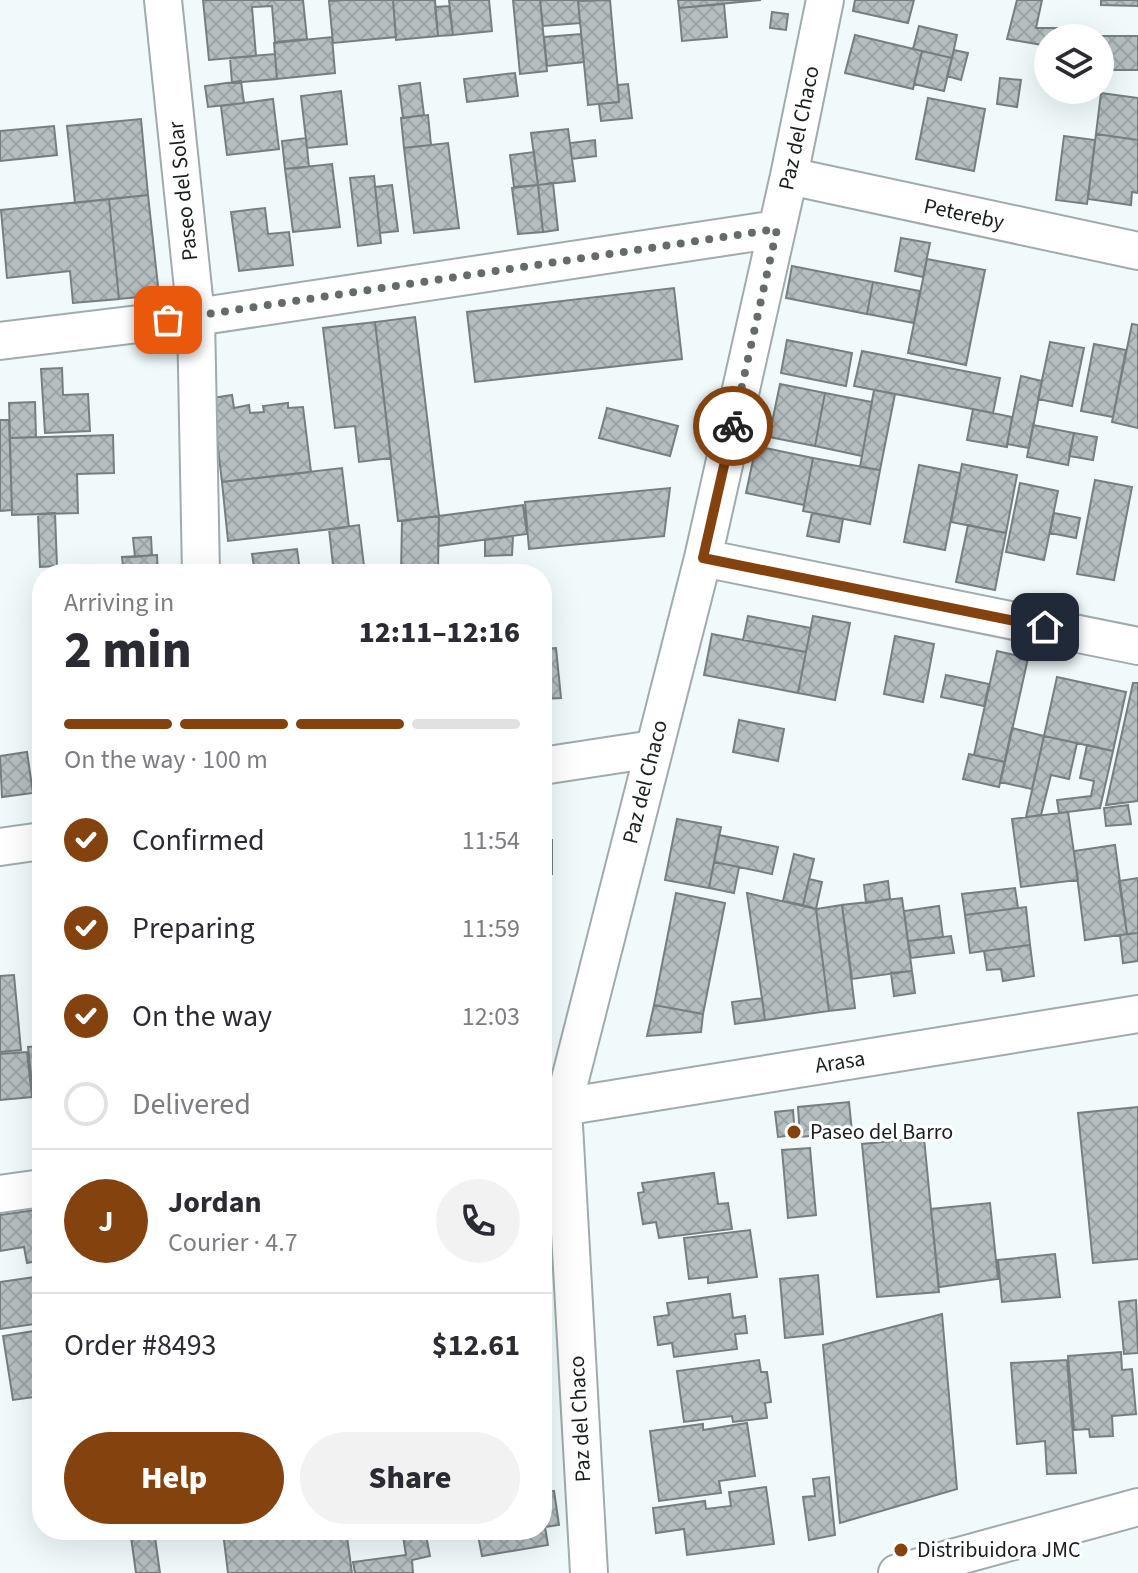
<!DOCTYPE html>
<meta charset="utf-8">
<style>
body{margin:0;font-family:"Source Sans 3",sans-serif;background:#f2f2f3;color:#2b2b33;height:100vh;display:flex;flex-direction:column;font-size:30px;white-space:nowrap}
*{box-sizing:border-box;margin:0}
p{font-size:26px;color:#7c7c81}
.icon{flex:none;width:44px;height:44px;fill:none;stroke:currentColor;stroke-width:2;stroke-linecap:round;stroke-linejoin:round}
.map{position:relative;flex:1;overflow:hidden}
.panel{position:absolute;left:32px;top:564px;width:520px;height:976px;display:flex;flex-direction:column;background:#fff;border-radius:32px;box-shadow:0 8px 32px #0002}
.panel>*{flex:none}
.controls{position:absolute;left:1034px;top:24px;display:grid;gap:16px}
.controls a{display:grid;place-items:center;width:80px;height:80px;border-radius:50%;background:#fff;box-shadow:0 8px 32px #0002;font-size:40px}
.pin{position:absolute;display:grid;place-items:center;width:68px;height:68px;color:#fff;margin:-34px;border-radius:16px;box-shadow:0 4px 12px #0006}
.courier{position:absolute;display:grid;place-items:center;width:80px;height:80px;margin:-40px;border:6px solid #84420e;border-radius:50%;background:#fff;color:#222;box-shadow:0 2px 10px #0007}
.headline em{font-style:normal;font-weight:800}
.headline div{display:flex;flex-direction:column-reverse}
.headline{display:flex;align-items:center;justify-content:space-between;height:136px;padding:0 32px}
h1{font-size:52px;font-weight:800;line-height:60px}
.bar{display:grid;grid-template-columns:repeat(4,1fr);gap:12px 8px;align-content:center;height:96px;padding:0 32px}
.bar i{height:10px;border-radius:6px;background:#e1e1e2}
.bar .selected{background:#84420e}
.bar p{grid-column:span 4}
.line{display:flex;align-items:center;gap:20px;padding:0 32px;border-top:2px solid #e1e1e2}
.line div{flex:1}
.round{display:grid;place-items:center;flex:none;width:84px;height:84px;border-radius:42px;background:#f2f2f3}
ol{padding:0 32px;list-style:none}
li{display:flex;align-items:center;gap:24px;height:88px}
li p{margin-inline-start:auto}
li .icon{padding:8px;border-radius:50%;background:#84420e;color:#fff;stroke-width:4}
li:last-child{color:#7c7c81}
li i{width:44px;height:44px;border:4px solid #e1e1e2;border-radius:50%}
.cta{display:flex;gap:16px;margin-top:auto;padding:16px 32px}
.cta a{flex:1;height:92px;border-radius:48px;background:#84420e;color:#fff;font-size:32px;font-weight:800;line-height:92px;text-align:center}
.cta a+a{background:#f2f2f3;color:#2b2b33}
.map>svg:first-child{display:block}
</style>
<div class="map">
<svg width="1138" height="1573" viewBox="0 0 1138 1573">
<defs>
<pattern id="building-cross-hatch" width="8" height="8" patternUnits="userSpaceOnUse" patternTransform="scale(2)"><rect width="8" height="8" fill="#b5bfc0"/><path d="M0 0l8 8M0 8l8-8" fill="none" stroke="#9ba4a5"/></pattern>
</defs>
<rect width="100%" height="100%" fill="#f0fafb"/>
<path fill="url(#building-cross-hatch)" stroke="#757f7f" stroke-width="2" d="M203,0H303L307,39L275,42L272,6L252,7L256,56L209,60Z
M346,0H393L396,37L333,43L329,1Z
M393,0H435L438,36L396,40Z
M449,0H489L492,31L453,35Z
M513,0H540L547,71L520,74Z
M540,0H578L580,23L543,26Z
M610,0L619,102L588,105L578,1Z
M678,0H761L679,8Z
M855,0H914L908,23L853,11Z
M1017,0H1042L1036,28H1057V38H1048V46L1007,39Z
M1101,0H1138V6L1101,5Z
M724,4L727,37L682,41L679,8Z
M449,6L453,35L438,36L435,7Z
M772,12L788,14L786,30L770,28Z
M919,26L957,35L952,58L913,49Z
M581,34L584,62L547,66L544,37Z
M855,35L922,51L913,89L845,73Z
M1063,36H1138V70H1100V38Z
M332,37L335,73L277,79L274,43Z
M954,50L968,53L961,80L947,76Z
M922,51L952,58L944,91L914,84Z
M275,54L277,79L232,83L230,58Z
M515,73L518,96L467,102L464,79Z
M1000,78L1021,80L1017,107L997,104Z
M241,81L244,103L208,107L205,86Z
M420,83L424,115L403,118L399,86Z
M628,84L632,118L601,121L599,104L619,102L618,85Z
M341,91L347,144L307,148L301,96Z
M1101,93L1138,98V140L1096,134Z
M928,98L985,109L974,171L916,159Z
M273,99L279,149L227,155L221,106Z
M428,115L431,145L404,148L401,118Z
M141,119L148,195L75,203L67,126Z
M54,126L57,155L0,161V131Z
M568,129L575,181L538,185L531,133Z
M1096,134L1138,140V193L1132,192L1131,205L1088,199Z
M1064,136L1095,140L1087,204L1056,200Z
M306,138L309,167L285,169L282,141Z
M595,140L596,156L572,159L570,143Z
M448,143L459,228L414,233L404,148Z
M534,152L538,185L514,187L510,155Z
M332,164L340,227L293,232L285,169Z
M374,176L381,243L358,246L350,178Z
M553,183L558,230L543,232L538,185Z
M392,185L398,231L380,233L375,187Z
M538,185L543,232L518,234L512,188Z
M148,195L159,295L119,299L109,199Z
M109,199L119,299L73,303L70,271L7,278L1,210Z
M265,208L268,234L289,232L293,265L239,271L231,212Z
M901,238L930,243L923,277L895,271Z
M927,259L985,270L966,365L908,353Z
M792,266L873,282L867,314L786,298Z
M873,282L920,291L914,323L867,314Z
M674,288L682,359L475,382L467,312Z
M415,317L439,516L398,521L375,322Z
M375,322L391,458L359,462L355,426L335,428L323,328Z
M1132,324L1138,325V428L1112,422Z
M787,340L852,353L846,386L781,373Z
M1050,342L1084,348L1072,406L1038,399Z
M1094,344L1126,350L1113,417L1081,411Z
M862,351L1000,378L993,413L854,386Z
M62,368L63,395L88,394L90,431L45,433L41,369Z
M1021,376L1042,381L1029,448L1007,444Z
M780,384L825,393L815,446L769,437Z
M874,390L895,394L880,470L860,467Z
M825,393L872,402L862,456L815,446Z
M232,395L234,408L249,405L250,413L264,412L263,406L288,403V408L303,407L311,472L222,482L212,398Z
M35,402L36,437L10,438L9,403Z
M607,408L678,426L670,456L599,438Z
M973,409L1012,417L1007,447L967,440Z
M0,420H9L12,510L0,511Z
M1033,425L1074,433L1068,465L1027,457Z
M1074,433L1097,437L1093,460L1069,456Z
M113,435L114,473L77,474L78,513L12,515L10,438Z
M756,446L813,458L804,505L746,493Z
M813,458L880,470L870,524L803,511Z
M962,464L1017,475L1006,533L951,522Z
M919,465L960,473L945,550L904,542Z
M342,468L349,527L228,541L222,482Z
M1095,480L1132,487L1114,580L1077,574Z
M1020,483L1058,491L1044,560L1006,552Z
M670,488L664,536L529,549L525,502Z
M523,505L527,534L438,546L439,516Z
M55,513L57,566L40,567L38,514Z
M812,513L843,519L839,542L807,536Z
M1054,513L1080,518L1076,538L1050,533Z
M439,516L438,570L420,574H401L402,521Z
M359,525L365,574H334L329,529Z
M968,525L1006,533L995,590L956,582Z
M513,536L512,555L485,556V540Z
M151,537L152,555L135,557L133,538Z
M297,549L300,572L319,570L320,574H255L252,554Z
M157,555L158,574H124L122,557Z
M748,616L811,628L806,652L743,640Z
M813,616L850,623L835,700L798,693Z
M712,634L806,652L798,693L704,675Z
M895,636L934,644L923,702L884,694Z
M556,648L561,698L542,699V649Z
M997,651L1028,658L1005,762L974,755Z
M946,675L989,684L984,706L941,697Z
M1057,677L1126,692L1113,751L1044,736Z
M1133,683H1138V801L1106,805Z
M739,720L784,729L778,761L733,752Z
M1012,728L1044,736L1032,789L1000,782Z
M1044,736L1077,743L1069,779L1051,775L1041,815L1026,817Z
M1087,745L1113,751L1100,808L1059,813L1057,800L1091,796L1094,781L1080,778Z
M27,752L33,793L2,797L0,756Z
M969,754L1005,762L999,787L963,779Z
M1128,805L1131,824L1106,826L1104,808Z
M1068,812L1078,880L1021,887L1012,819Z
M677,819L721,827L709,888L665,880Z
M719,835L778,847L772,874L714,862Z
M542,840H552V874H542Z
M1115,845L1127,934L1085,940L1074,851Z
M794,854L814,859L803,905L783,901Z
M714,862L739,867L734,893L709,888Z
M1138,878V933L1127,934L1119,881Z
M809,879L822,882L816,909L803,905Z
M888,881L890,899L866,903L864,885Z
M1015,888L1018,908L965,915L962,894Z
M676,893L725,903L703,1014L654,1005Z
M747,893L816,909L829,1011L765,1020Z
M902,898L912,971L852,979L842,905Z
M842,905L855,1008L829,1011L816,909Z
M939,906L943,937L908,941L904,911Z
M1026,907L1030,945L970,953L965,915Z
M1138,933V961L1123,963L1120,935Z
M951,936L954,953L911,958L908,941Z
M1030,945L1034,976L1003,981L1001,969L987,970L984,951Z
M912,971L915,993L894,996L891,973Z
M14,975L21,1050L0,1052V976Z
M762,998L765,1020L735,1024L732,1002Z
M654,1005L703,1014L701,1032L647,1036Z
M42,1046V1143H38L28,1047Z
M27,1052L32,1097L0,1100V1054Z
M849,1102L852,1132L800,1137L798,1107Z
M1138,1107V1259L1093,1263L1078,1113Z
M793,1110L795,1135L778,1137L775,1112Z
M924,1138L939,1292L877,1297L862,1144Z
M810,1148L816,1215L788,1218L782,1150Z
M714,1173L718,1204L728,1203L732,1229L659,1238L656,1222L643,1224L638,1193L644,1192L642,1183Z
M990,1203L998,1279L939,1287L931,1209Z
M42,1209V1260L27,1263L24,1247L0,1251V1215Z
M750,1230L757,1277L708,1283V1277L689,1279L684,1238Z
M1055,1254L1060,1297L1002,1302L998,1260Z
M818,1275L823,1334L785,1338L780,1279Z
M42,1276V1323L0,1329V1282Z
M730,1294L733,1318L745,1316L747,1333L735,1334L737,1349L674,1357L672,1343L658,1345L654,1317L669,1315L667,1303Z
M1136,1300L1138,1353L1124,1354L1119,1302Z
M942,1314L957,1489L840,1523L823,1345Z
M40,1330L42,1396L13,1400L3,1336Z
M1121,1352L1122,1370L1132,1369L1136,1414L1112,1416L1113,1436L1090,1437L1089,1429L1074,1430L1068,1356Z
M759,1360L761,1372H767L771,1402L765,1403L767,1418L733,1422L732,1416L684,1422L677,1371Z
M1067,1360L1076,1473L1047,1474L1045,1441L1017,1444L1011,1363Z
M747,1423L755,1476L719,1481L721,1493L659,1501L650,1431L703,1424V1430Z
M829,1477L835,1535L809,1540L803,1497L815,1496L813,1479Z
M766,1487L774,1544L687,1555L684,1529L656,1533L653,1508L705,1501L706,1509L731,1506L729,1492Z
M554,1491L559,1525L545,1527L548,1545L482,1556L477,1530H542V1493Z
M130,1530H154L160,1573H136Z
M239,1530H346L352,1573H228L223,1532Z
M402,1530H425L430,1556L412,1560L413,1573H355L353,1562L406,1555Z"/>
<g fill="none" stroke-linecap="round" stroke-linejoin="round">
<defs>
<path id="street" d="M163,0L196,317L201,574
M789,176L1138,251
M0,341L196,317L777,229
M703,558L1138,646
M542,766L653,749
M0,847L42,841
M544,1110L1138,1014
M0,1194L42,1188
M589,1573L563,1107L703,558L789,176L825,0
M897,1573L1138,1507"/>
</defs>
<use href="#street" stroke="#a1abac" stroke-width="40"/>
<use href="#street" stroke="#fff" stroke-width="36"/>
</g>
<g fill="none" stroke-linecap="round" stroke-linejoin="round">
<path stroke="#656b6b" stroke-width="8" stroke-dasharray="0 14.4" d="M168,320L777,229L733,426"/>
<path stroke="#84420e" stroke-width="10" d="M733,426L703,558L1045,627"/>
</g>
<g fill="#84420e" stroke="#fff" stroke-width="3">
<circle cx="794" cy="1132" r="8"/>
<circle cx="901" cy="1550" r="8"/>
</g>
<g text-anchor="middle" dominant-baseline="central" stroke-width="6" stroke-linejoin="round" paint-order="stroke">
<g font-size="22" fill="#1a1e1e" stroke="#fff">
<text transform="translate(799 128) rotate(-78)">Paz del Chaco</text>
<text transform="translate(183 191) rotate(-96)">Paseo del Solar</text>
<text transform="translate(964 214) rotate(12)">Petereby</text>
<text transform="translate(645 782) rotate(-76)">Paz del Chaco</text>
<text transform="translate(840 1062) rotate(-9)">Arasa</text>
<text transform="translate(580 1419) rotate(-93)">Paz del Chaco</text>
</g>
<g font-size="22" fill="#1a1e1e" stroke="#fff" text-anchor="start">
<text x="810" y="1132">Paseo del Barro</text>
<text x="917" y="1550">Distribuidora JMC</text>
</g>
</g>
</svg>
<div class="controls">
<a><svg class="icon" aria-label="layers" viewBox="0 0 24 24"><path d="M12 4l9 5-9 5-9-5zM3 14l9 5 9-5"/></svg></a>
</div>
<div class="pin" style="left:168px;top:320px;background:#ea580c"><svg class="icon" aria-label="bag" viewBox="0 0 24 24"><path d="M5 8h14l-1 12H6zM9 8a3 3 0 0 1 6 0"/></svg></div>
<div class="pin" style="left:1045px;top:627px;background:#1f2937"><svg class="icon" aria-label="home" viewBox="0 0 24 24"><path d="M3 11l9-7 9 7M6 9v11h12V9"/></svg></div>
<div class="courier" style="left:733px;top:426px"><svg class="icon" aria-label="bike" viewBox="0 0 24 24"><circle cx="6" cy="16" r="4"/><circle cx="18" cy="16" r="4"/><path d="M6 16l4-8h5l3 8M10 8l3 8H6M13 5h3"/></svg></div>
<section class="panel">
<div class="headline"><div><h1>2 min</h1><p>Arriving in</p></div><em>12:11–12:16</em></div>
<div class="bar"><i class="selected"></i><i class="selected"></i><i class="selected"></i><i></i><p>On the way · 100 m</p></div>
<ol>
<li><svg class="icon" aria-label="check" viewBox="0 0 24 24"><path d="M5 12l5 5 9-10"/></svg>Confirmed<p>11:54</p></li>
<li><svg class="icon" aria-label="check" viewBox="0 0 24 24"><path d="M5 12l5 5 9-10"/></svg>Preparing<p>11:59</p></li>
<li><svg class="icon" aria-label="check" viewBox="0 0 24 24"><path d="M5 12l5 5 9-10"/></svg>On the way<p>12:03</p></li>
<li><i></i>Delivered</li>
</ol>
<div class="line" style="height:144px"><b class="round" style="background:#84420e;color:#fff">J</b><div><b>Jordan</b><p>Courier · 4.7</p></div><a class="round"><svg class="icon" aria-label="phone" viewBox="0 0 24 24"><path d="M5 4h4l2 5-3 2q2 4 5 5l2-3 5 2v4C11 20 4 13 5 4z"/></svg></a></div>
<div class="line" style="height:104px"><div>Order #8493</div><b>$12.61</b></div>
<div class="cta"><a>Help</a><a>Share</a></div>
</section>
</div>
